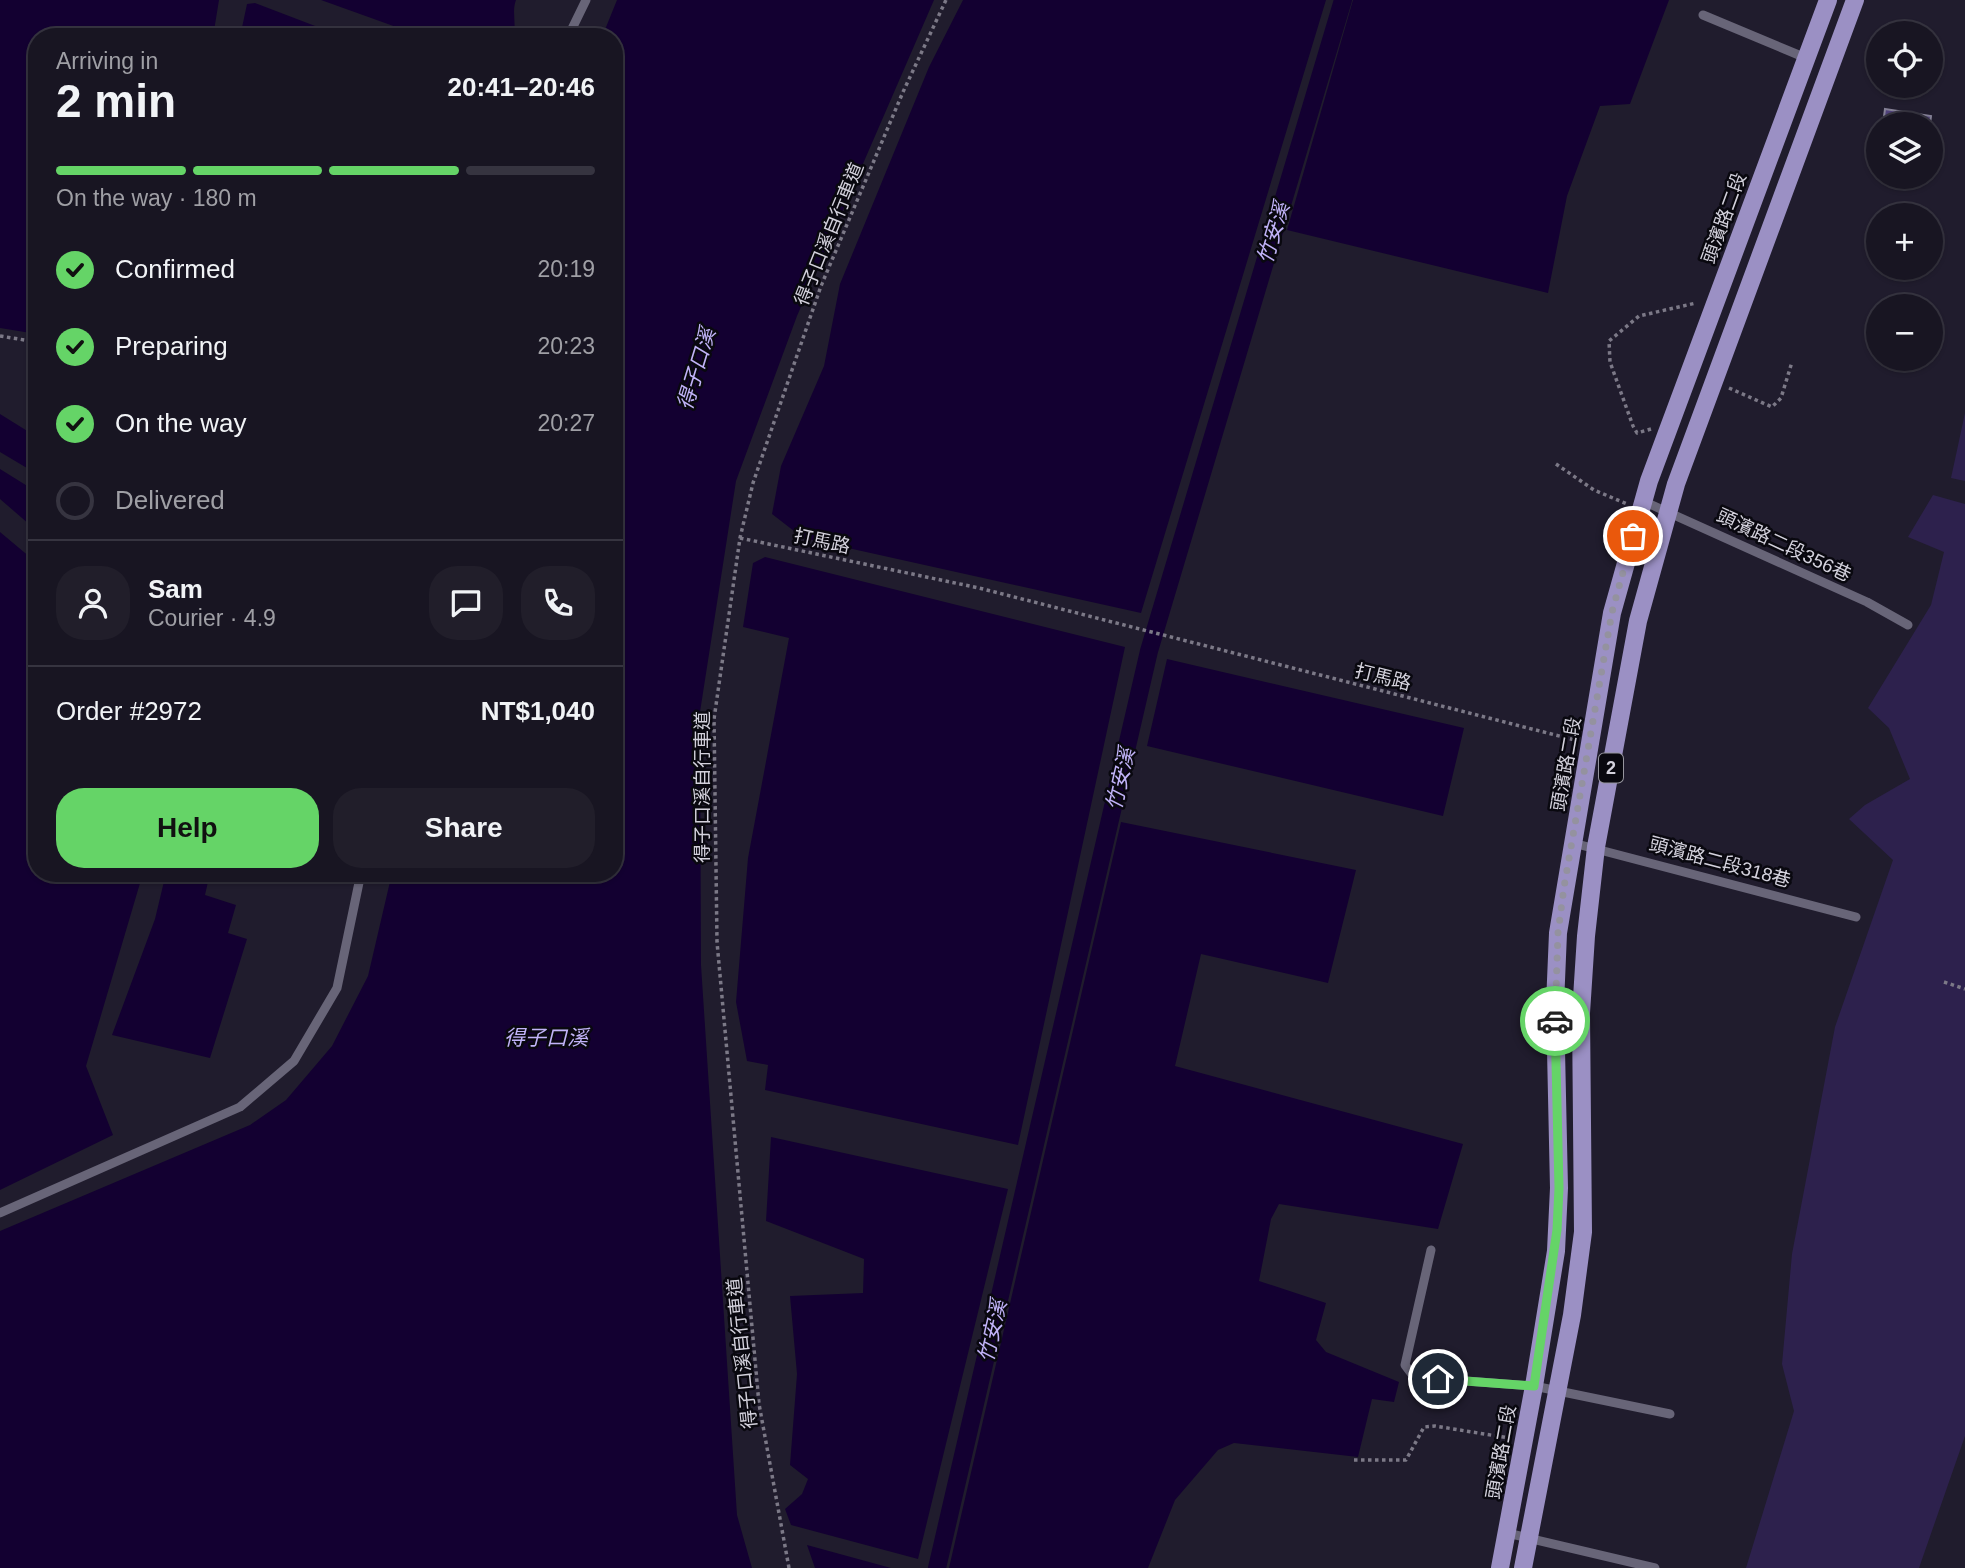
<!DOCTYPE html>
<meta charset="utf-8">
<style>
body{margin:0;font-family:Helvetica,"Noto Sans TC",sans-serif;background:#211e2a;color:#f1f3f6;height:100vh;display:flex;flex-direction:column;font-size:26px;white-space:nowrap}
*{box-sizing:border-box;margin:0}
p{font-size:23px;color:#9f9fa5}
.icon{flex:none;width:38px;height:38px;fill:none;stroke:currentColor;stroke-width:2;stroke-linecap:round;stroke-linejoin:round}
.map{position:relative;flex:1;overflow:hidden}
.details{position:absolute;left:28px;top:28px;width:595px;height:854px;display:flex;flex-direction:column;background:#181522;border-radius:28px;box-shadow:0 2px 5px #0004,0 0 0 2px #363440}
.details>*{flex:none}
.controls{position:absolute;left:1866px;top:21px;display:grid;gap:14px}
.controls a{display:grid;place-items:center;width:77px;height:77px;border-radius:50%;background:#181522;box-shadow:0 2px 5px #0004,0 0 0 2px #363440;font-size:35px}
.pin{position:absolute;display:grid;place-items:center;width:60px;height:60px;color:#fff;margin:-30px;border:4px solid #fff;border-radius:50%;box-shadow:0 2px 7px #0007}
.courier{position:absolute;display:grid;place-items:center;width:70px;height:70px;margin:-35px;border:5px solid #65d467;border-radius:50%;background:#fff;color:#222;box-shadow:0 2px 9px #0007}
.head em{font-style:normal;font-weight:700}
.head div{display:flex;flex-direction:column-reverse}
.head{display:flex;align-items:center;justify-content:space-between;height:119px;padding:0 28px}
h1{font-size:46px;font-weight:700;line-height:52px}
.bar{display:grid;grid-template-columns:repeat(4,1fr);gap:10px 7px;align-content:center;height:84px;padding:0 28px}
.bar i{height:9px;border-radius:5px;background:#363440}
.bar .selected{background:#65d467}
.bar p{grid-column:span 4}
.line{display:flex;align-items:center;gap:18px;padding:0 28px;border-top:2px solid #363440}
.line div{flex:1}
.round{display:grid;place-items:center;flex:none;width:74px;height:74px;border-radius:28px;background:#211e2a}
ol{padding:0 28px;list-style:none}
li{display:flex;align-items:center;gap:21px;height:77px}
li p{margin-inline-start:auto}
li .icon{padding:7px;border-radius:50%;background:#65d467;color:#111;stroke-width:4}
li:last-child{color:#9f9fa5}
li i{width:38px;height:38px;border:4px solid #363440;border-radius:50%}
.action{display:flex;gap:14px;margin-top:auto;padding:14px 28px}
.action a{flex:1;height:80px;border-radius:28px;background:#65d467;color:#111;font-size:28px;font-weight:700;line-height:80px;text-align:center}
.action a+a{background:#211e2a;color:#f1f3f6}
.map>svg:first-child{display:block}
</style>
<div class="map">
<svg width="1965" height="1568" viewBox="0 0 1965 1568">
<rect width="100%" height="100%" fill="#201c2d"/>
<path fill="#2d214d" d="M1965,413V481L1951,478Z
M1933,495L1965,504V1436L1919,1568H1746L1794,1411L1782,1364L1792,1254L1835,1027L1893,860L1849,819L1865,805L1910,779L1889,728L1868,708L1931,605L1944,552L1908,537Z"/>
<path fill="#130031" d="M0,0H219L213,37H37V334L0,328Z
M321,0H516C511,13 518,27 512,37H424Z
M617,0H934L797,316L736,481L700,712L701,965L737,1515L752,1568H0V1231L250,1125L286,1100L332,1046L368,976L392,873H614V37H602Z
M963,0H1326L1141,613L803,538L772,514L781,466L824,366L840,284L929,67Z
M1353,0H1669L1630,104L1600,106L1567,196L1548,293L1287,230Z
M255,3L344,37H240L247,4Z
M0,414L37,437V474L0,452Z
M0,469L37,492V531L0,499Z
M0,532L37,563V873H143L86,1066L113,1135L0,1190Z
M765,557L1125,647L1018,1145L765,1090L768,1065L747,1061L736,1002L748,858L789,638L743,627L753,563Z
M1167,659L1464,728L1443,816L1147,746Z
M1121,822L1356,870L1328,983L1201,954L1175,1066L1463,1144L1438,1229L1279,1204L1271,1219L1259,1281L1326,1303L1316,1340L1326,1352L1399,1382L1394,1402L1372,1399L1358,1457L1234,1443L1218,1450L1175,1500L1148,1568H949Z
M166,873H210L205,895L236,905L228,933L247,939L210,1058L112,1035L155,919Z
M771,1137L1008,1189L918,1559L791,1525L785,1509L802,1494L808,1479L790,1465L797,1374L790,1296L863,1293L864,1259L766,1221Z
M807,1545L891,1568H815Z"/>
<g fill="none" stroke-linecap="round" stroke-linejoin="round">
<path stroke="#130031" stroke-width="18" d="M937,1568L1149,651L1343,0"/>
</g>
<path fill="#50427a" stroke="#848095" stroke-width="2" d="M1885,109L1931,116L1930,124H1883Z"/>
<g fill="none" stroke-linecap="round" stroke-linejoin="round">
<path stroke="#7c7987" stroke-width="3.5" stroke-dasharray="3.5 3.5" stroke-linecap="butt" d="M0,336L37,342
M1729,388L1772,407L1781,398L1792,362
M1651,429L1637,433L1633,426L1610,362L1609,341L1639,316L1696,303
M1556,464L1594,490L1627,504
M740,538L979,588L1575,740
M1944,982L1965,989
M1354,1460H1406L1424,1427L1435,1426L1509,1438
M789,1568L759,1404L717,942L714,719L740,538L753,483L821,286L903,92L946,0"/>
<path stroke="#686578" stroke-width="9" d="M1703,15L1806,58
M568,37L586,0
M1643,501L1867,602L1908,625
M1573,843L1856,917
M0,1213L240,1107L294,1061L337,988L361,873
M1431,1250L1405,1365L1414,1377L1534,1386L1670,1414
M1507,1533L1655,1568"/>
<path stroke="#9b90c4" stroke-width="18" d="M1500,1568L1534,1386L1556,1251L1559,1188L1555,1004L1558,933L1612,613L1649,481L1828,0
M1523,1568L1572,1315L1583,1232L1581,1013L1586,936L1596,847L1638,621L1676,484L1855,0"/>
</g>
<g fill="none" stroke-linecap="round" stroke-linejoin="round">
<path stroke="#94929f" stroke-width="7" stroke-dasharray="0 12.6" d="M1555,1021L1558,933L1564,887L1612,612L1633,536"/>
<path stroke="#65d467" stroke-width="9" d="M1438,1379L1534,1386L1557,1230L1559,1188L1555,1021"/>
</g>
<g text-anchor="middle" dominant-baseline="central" stroke-width="5" stroke-linejoin="round" paint-order="stroke">
<rect fill="#09080f" stroke="#96959e" stroke-width="2" x="1599" y="753.5" width="24" height="29" rx="5"/>
<g font-size="18" font-weight="bold" fill="#d3d1dc">
<text x="1611" y="768">2</text>
</g>
<g font-size="19" fill="#d3d1dc" stroke="#09080f">
<text transform="translate(1724 218) rotate(-70)">頭濱路二段</text>
<text transform="translate(829 234) rotate(-68)">得子口溪自行車道</text>
<text transform="translate(822 541) rotate(12)">打馬路</text>
<text transform="translate(1784 545) rotate(25)">頭濱路二段356巷</text>
<text transform="translate(1383 677) rotate(14)">打馬路</text>
<text transform="translate(1566 764) rotate(-80)">頭濱路二段</text>
<text transform="translate(702 787) rotate(-90)">得子口溪自行車道</text>
<text transform="translate(1720 862) rotate(15)">頭濱路二段318巷</text>
<text transform="translate(742 1353) rotate(-96)">得子口溪自行車道</text>
<text transform="translate(1501 1452) rotate(-80)">頭濱路二段</text>
</g>
<g font-size="21" font-style="italic" fill="#c1b3f8" stroke="#09080f">
<text transform="translate(1273 233) rotate(-73)">竹安溪</text>
<text transform="translate(696 369) rotate(-73)">得子口溪</text>
<text transform="translate(1120 779) rotate(-77)">竹安溪</text>
<text x="546" y="1037">得子口溪</text>
<text transform="translate(992 1331) rotate(-77)">竹安溪</text>
</g>
</g>
</svg>
<div class="controls">
<a><svg class="icon" aria-label="locate" viewBox="0 0 24 24"><circle cx="12" cy="12" r="6"/><path d="M12 2v4M12 18v4M2 12h4M18 12h4"/></svg></a>
<a><svg class="icon" aria-label="layers" viewBox="0 0 24 24"><path d="M12 4l9 5-9 5-9-5zM3 14l9 5 9-5"/></svg></a>
<a>+</a>
<a>−</a>
</div>
<div class="pin" style="left:1633px;top:536px;background:#ea580c"><svg class="icon" aria-label="bag" viewBox="0 0 24 24"><path d="M5 8h14l-1 12H6zM9 8a3 3 0 0 1 6 0"/></svg></div>
<div class="pin" style="left:1438px;top:1379px;background:#1f2937"><svg class="icon" aria-label="home" viewBox="0 0 24 24"><path d="M3 11l9-7 9 7M6 9v11h12V9"/></svg></div>
<div class="courier" style="left:1555px;top:1021px"><svg class="icon" aria-label="car" viewBox="0 0 24 24"><path d="M5 17H2v-5l4-1 3-4h7l3 4 3 1v5h-3M9 17h6M6 11h13"/><circle cx="7" cy="17" r="2"/><circle cx="17" cy="17" r="2"/></svg></div>
<section class="details">
<div class="head"><div><h1>2 min</h1><p>Arriving in</p></div><em>20:41–20:46</em></div>
<div class="bar"><i class="selected"></i><i class="selected"></i><i class="selected"></i><i></i><p>On the way · 180 m</p></div>
<ol>
<li><svg class="icon" aria-label="check" viewBox="0 0 24 24"><path d="M5 12l5 5 9-10"/></svg>Confirmed<p>20:19</p></li>
<li><svg class="icon" aria-label="check" viewBox="0 0 24 24"><path d="M5 12l5 5 9-10"/></svg>Preparing<p>20:23</p></li>
<li><svg class="icon" aria-label="check" viewBox="0 0 24 24"><path d="M5 12l5 5 9-10"/></svg>On the way<p>20:27</p></li>
<li><i></i>Delivered</li>
</ol>
<div class="line" style="height:126px"><a class="round"><svg class="icon" aria-label="person" viewBox="0 0 24 24"><circle cx="12" cy="8" r="4"/><path d="M4 21q1-7 8-7t8 7"/></svg></a><div><b>Sam</b><p>Courier · 4.9</p></div><a class="round"><svg class="icon" aria-label="chat" viewBox="0 0 24 24"><path d="M4 5h16v11H9l-5 4z"/></svg></a><a class="round"><svg class="icon" aria-label="phone" viewBox="0 0 24 24"><path d="M5 4h4l2 5-3 2q2 4 5 5l2-3 5 2v4C11 20 4 13 5 4z"/></svg></a></div>
<div class="line" style="height:91px"><div>Order #2972</div><b>NT$1,040</b></div>
<div class="action"><a>Help</a><a>Share</a></div>
</section>
</div>
